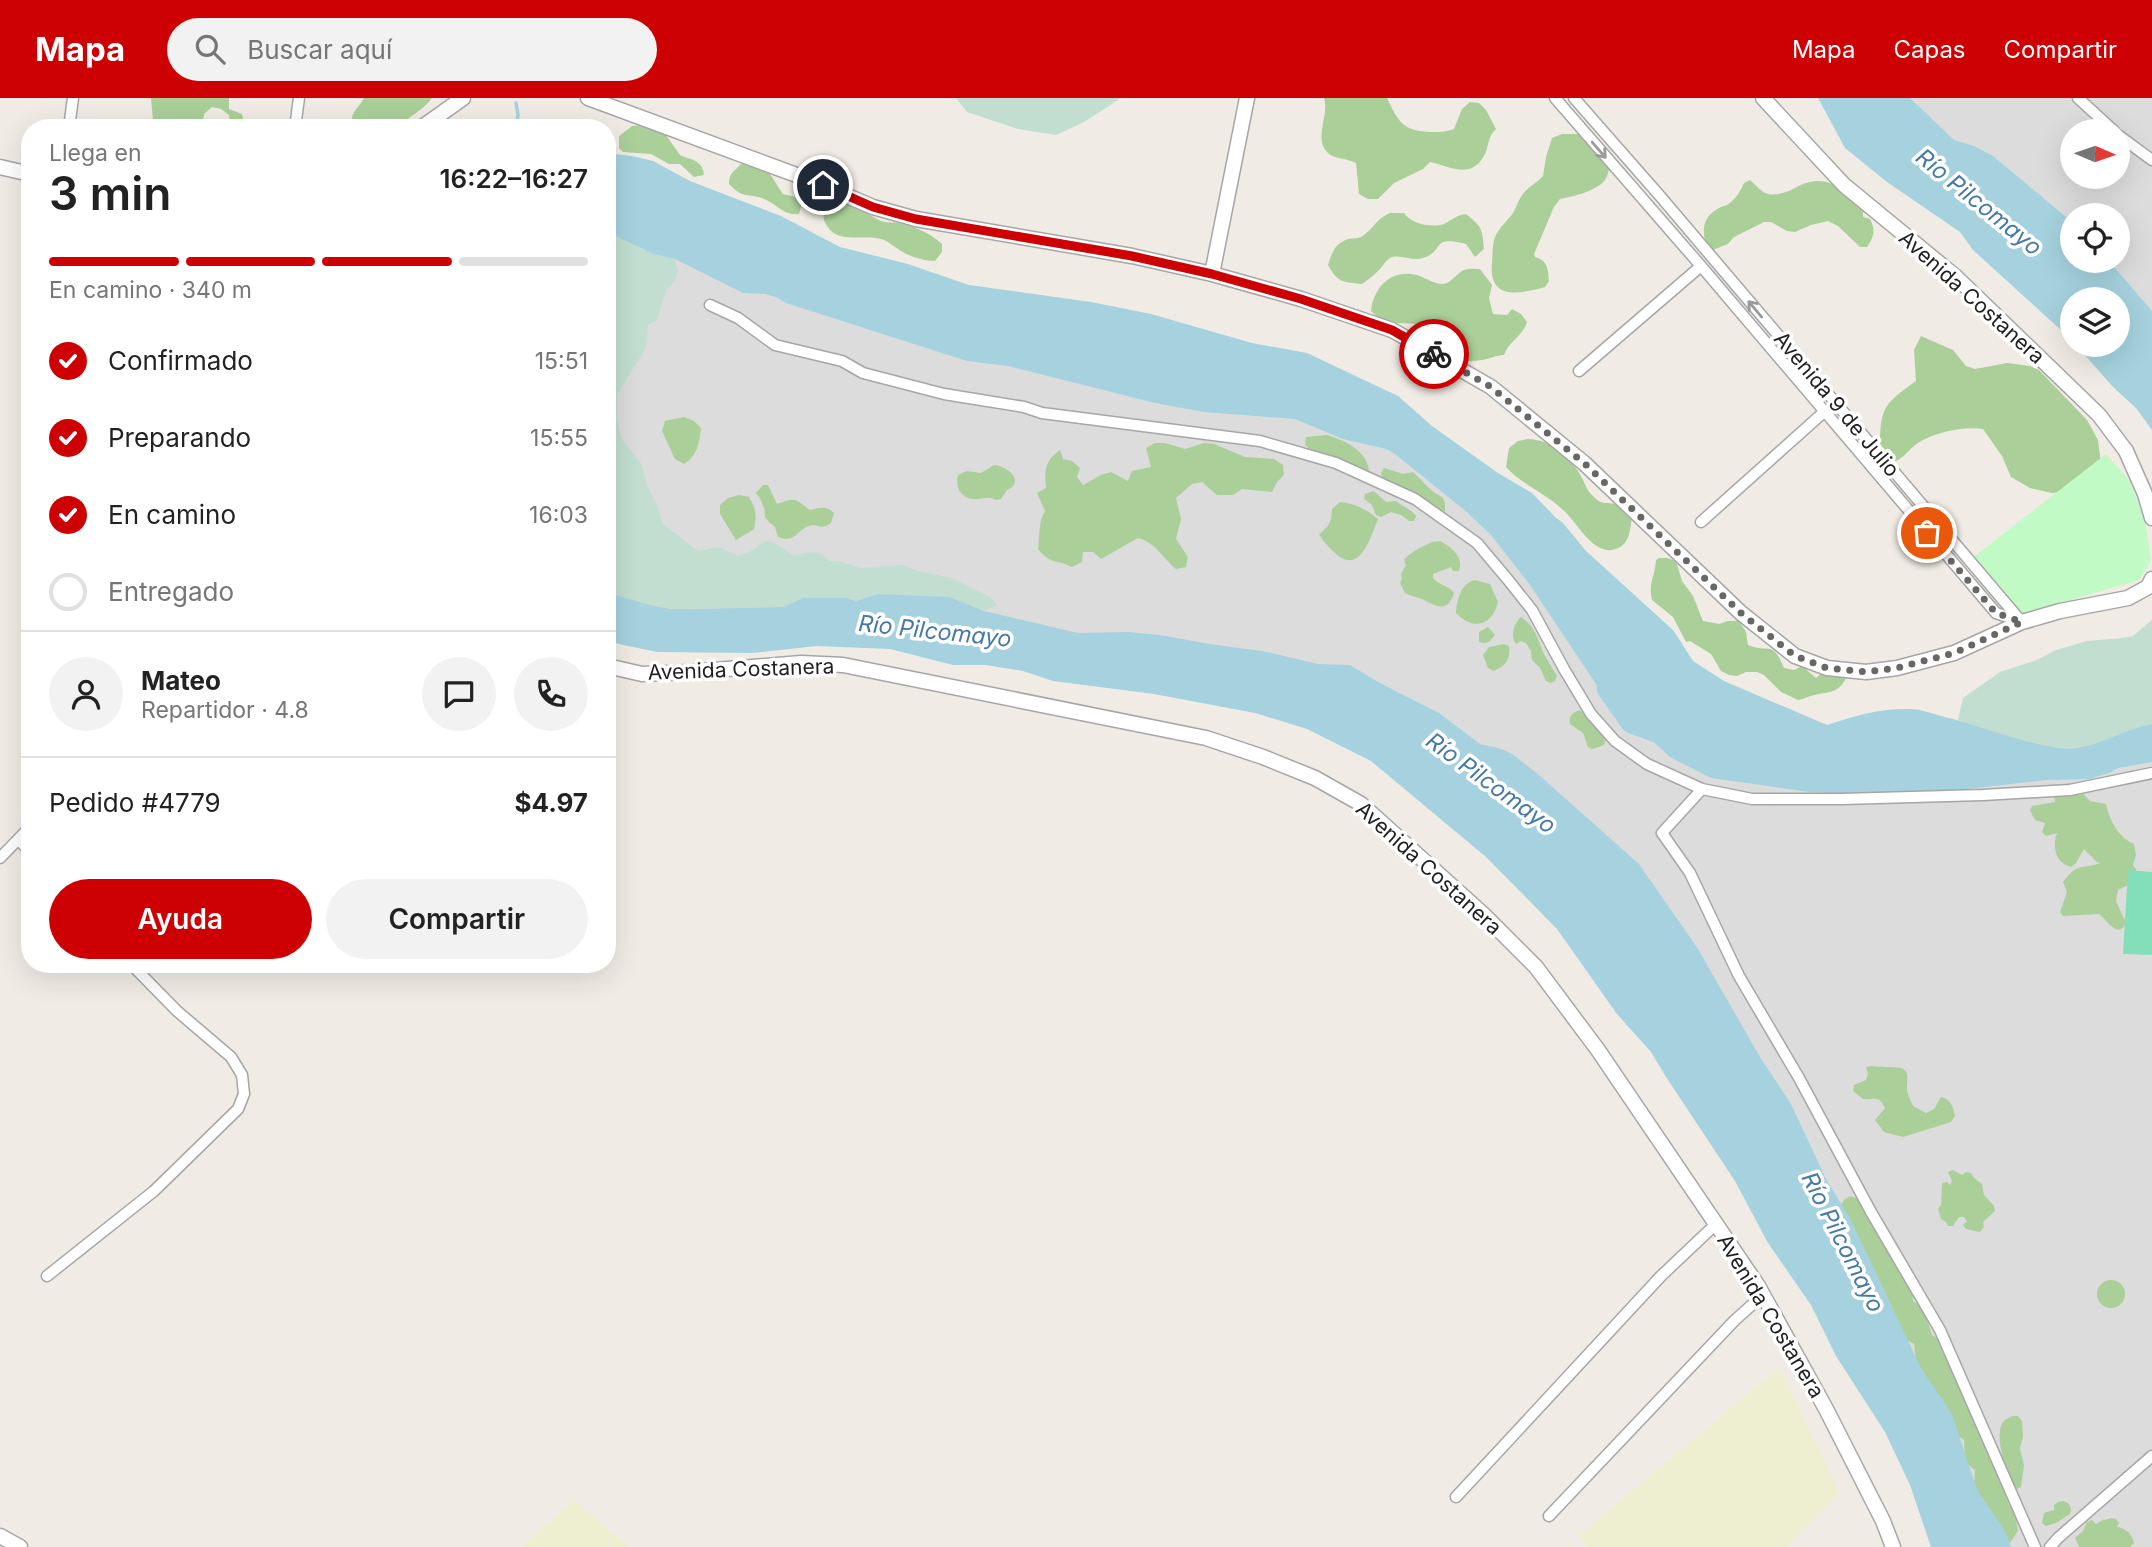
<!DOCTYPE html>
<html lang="es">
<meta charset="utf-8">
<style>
body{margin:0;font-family:Inter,sans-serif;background:#f2f2f2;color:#222;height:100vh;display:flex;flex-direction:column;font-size:26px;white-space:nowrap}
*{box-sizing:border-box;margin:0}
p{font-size:23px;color:#767676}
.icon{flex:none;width:38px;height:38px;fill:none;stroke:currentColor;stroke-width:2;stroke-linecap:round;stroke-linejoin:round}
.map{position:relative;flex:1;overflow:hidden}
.drawer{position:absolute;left:21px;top:21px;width:595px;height:854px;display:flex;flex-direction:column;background:#fff;border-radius:28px;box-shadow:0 7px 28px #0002}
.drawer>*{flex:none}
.needle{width:46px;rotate:92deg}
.buttons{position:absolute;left:2060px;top:21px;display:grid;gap:14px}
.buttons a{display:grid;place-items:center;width:70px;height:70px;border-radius:50%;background:#fff;box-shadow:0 7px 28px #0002;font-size:35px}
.pin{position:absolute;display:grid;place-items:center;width:60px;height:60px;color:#fff;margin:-30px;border:4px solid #fff;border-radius:50%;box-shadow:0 2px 7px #0007}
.courier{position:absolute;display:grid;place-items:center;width:70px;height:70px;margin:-35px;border:5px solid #cd0003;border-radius:50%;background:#fff;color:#222;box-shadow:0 2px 9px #0007}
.overview em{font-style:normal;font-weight:600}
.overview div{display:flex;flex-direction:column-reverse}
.overview{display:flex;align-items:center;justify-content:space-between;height:119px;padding:0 28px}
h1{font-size:46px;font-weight:600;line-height:52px}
.bar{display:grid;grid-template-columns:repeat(4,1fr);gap:10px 7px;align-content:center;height:84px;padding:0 28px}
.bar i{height:9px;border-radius:5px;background:#e0e0e0}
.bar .on{background:#cd0003}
.bar p{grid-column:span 4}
.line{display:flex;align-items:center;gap:18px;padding:0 28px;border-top:2px solid #e0e0e0}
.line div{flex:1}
.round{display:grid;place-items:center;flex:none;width:74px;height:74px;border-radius:37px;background:#f2f2f2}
ol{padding:0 28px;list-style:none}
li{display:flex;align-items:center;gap:21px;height:77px}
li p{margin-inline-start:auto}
li .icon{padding:7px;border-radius:50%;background:#cd0003;color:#fff;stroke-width:4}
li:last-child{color:#767676}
li i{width:38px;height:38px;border:4px solid #e0e0e0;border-radius:50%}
.button{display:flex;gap:14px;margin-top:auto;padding:14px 28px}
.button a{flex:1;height:80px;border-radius:42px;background:#cd0003;color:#fff;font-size:28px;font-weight:600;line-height:80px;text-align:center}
.button a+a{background:#f2f2f2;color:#222}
header{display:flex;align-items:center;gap:42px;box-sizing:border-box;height:98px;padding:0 35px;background:#cd0003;color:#fff}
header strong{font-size:33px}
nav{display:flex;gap:38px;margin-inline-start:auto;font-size:24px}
.search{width:490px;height:63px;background:#f2f2f2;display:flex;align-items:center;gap:18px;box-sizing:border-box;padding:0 24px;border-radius:38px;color:#767676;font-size:26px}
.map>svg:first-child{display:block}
</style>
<header>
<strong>Mapa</strong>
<div class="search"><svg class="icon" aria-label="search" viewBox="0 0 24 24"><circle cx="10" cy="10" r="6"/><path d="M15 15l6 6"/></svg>Buscar aquí</div>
<nav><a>Mapa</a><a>Capas</a><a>Compartir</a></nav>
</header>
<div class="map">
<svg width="2152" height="1449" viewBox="0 0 2152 1449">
<rect width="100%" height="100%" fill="#f0ece5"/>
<path fill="#dddcdc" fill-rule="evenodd" d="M1853,0H2152V250L2118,201ZM2072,33H2118V79H2072ZM2072,117H2118V163H2072Z
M607,125L1421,341L1658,635L2152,645V1449H1985L1807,1083L1352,594L607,520Z"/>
<path fill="#edefd0" d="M1780,1269L1839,1395L1786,1449H1587L1578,1438Z
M574,1402L629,1449H521Z"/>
<path fill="#aacf99" d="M151,0H229V11L242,16L245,30H231L229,17L221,11L212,9L204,16L202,30H151L153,22Z
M364,0H432C423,13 408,18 398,30H355C346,17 359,10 364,0Z
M1324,0H1387C1399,25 1403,33 1432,34C1440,34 1446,34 1454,31L1462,11L1470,4L1479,5L1486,12L1496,31C1488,38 1489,47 1485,56C1472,82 1451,69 1430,64L1423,71L1394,85L1378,101H1368L1359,96L1356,65C1347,60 1335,61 1329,56C1312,42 1330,17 1324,0Z
M642,27L663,33L680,57C691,62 703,62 704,77L694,79L680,66H669L651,56L623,54L619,50V38L632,28Z
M1562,36H1581L1611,65C1609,70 1608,78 1605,82C1595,94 1574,98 1560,101L1554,109L1534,156L1535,159C1548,162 1548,172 1549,183L1545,189C1519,196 1488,203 1492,164C1493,156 1492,144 1496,137C1500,129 1508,122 1513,115C1517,109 1518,102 1523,96C1529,88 1537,85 1543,78L1546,59L1552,40Z
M741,66C772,69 767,73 783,96L796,99L802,105L799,116C783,118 777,106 764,101C747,94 744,102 729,86C729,74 735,73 741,66Z
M1750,82C1756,87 1761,94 1768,96C1777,98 1787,94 1795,90C1826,73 1840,90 1863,110V119L1870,121C1876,133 1874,138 1867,149H1860L1838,128L1828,123L1811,127L1795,134L1787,133L1771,124H1764L1734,139L1728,146L1710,153C1700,136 1701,118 1721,109C1728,106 1725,109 1731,104C1737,99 1741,92 1744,85Z
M842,102C857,105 867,117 881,123C886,125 892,124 898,125C914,128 930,135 942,146V154L935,163C923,163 908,158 898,151C893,148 889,144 884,142C867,135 838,147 827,128C822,121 823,115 827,107Z
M2092,106L2097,108L2101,117H2079L2082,109Z
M1390,115H1404C1411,126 1434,131 1446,125C1453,121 1457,117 1466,116C1482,129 1482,130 1484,151L1475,159L1466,146C1429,137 1446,153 1423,160C1413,164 1399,155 1390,160C1386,162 1383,168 1379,172C1374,177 1368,182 1362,186C1343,184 1338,185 1328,167C1332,155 1334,146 1348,141C1354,140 1359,141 1364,137C1375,129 1375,122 1390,115Z
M1480,171L1492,187L1489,200L1493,216L1507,217L1512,211L1521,216L1527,224C1523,238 1508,244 1504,257C1496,257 1490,261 1482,262C1457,266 1444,256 1423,244V238L1416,226C1400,225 1382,226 1371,213C1373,192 1388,174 1410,176C1421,176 1431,185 1441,186C1451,187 1456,175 1464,172C1468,170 1476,171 1480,171Z
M1921,238L1953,252L1966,268L1975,271L2007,265L2030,268L2039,272L2087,322L2098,342L2101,366L2071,393L2052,395L2030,390L2011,379L2002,358L1983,331C1963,328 1929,335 1913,349C1907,354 1904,359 1896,363L1887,361L1880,353C1880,311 1882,307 1916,283L1914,252Z
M684,319L694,323L701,330C699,345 698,357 684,366L675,361L662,333L665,323Z
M1327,337C1344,342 1368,353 1369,373L1364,376L1309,351L1305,346L1306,339Z
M1528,341C1551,341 1574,362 1583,382C1586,389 1589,395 1595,400C1602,407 1607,404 1615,406C1621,407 1627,415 1632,419C1630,432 1630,446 1616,451C1593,459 1577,423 1562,411C1545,395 1521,386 1506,369L1509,350L1518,343Z
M1155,345H1165L1185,351L1204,345L1214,346L1245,359L1274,361L1283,367L1284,377L1277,384L1272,394L1242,391L1233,397H1217L1202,384L1192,386L1176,400L1181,421L1176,441L1188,459L1186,469L1176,471C1162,459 1156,445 1138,440L1101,461L1093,454H1083L1082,464L1072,469C1056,461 1051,467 1038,451C1040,438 1038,424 1045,413L1037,395L1046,390C1044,373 1045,362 1060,352L1063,361L1072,363L1080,370L1077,379L1083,387L1101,377L1111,374L1128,383L1132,373L1151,369L1146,350Z
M994,367C1007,368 1026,383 1007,392L1001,401L996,402C986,397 982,402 972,401C960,399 955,388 958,377L967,373L981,375Z
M1384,370L1403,376L1413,374C1419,380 1424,385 1430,391C1439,400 1446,395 1445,413L1441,416L1383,384L1381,375Z
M763,387H768L777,406C796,399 794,400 810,412C819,410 826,407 834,415L831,425C820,433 818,425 809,428C797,431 796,446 778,439L775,429C758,416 769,419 762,405C761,401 758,398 756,395Z
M1374,393L1386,404L1396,403C1403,409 1411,411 1416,418L1414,423H1409L1401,417L1391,414L1381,419L1376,417L1372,407L1364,401L1365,396Z
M739,397L749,399C756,411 757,418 754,431L736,442L720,416V407L728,400Z
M1340,404C1354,405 1366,411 1378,421C1370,441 1359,480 1333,453C1327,447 1323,444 1319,436C1329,429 1332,423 1332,411Z
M1440,443C1451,449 1464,458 1459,473H1453L1451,469L1433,476V480C1439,488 1449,487 1454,495C1448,516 1435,508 1422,501C1417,499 1411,498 1405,495L1400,485L1402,481L1401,476L1406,467L1404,462C1410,454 1430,443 1440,443Z
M1659,460H1667L1676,463L1682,483L1693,498L1703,523L1720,526L1727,523H1739L1746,534L1748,547C1770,556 1772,541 1784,570L1794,572L1802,568L1816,580L1823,574L1845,578L1846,580C1838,596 1830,593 1815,597C1809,598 1804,601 1798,602L1781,594L1764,577L1757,574H1746L1737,578L1729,577L1721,573L1711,556L1690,543L1686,544L1673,519L1652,502C1648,484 1655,479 1656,462Z
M1475,482L1490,486L1498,504C1492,528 1473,533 1456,515C1457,501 1461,485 1475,482Z
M1521,519C1536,528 1538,544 1545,558C1549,565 1553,571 1557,578L1555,583L1550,585L1546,583L1540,570L1532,562L1531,553L1526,545L1521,543L1516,546C1510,538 1514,525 1521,519Z
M1488,529L1495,537L1489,544L1484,545L1479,544V534Z
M1504,546L1509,548C1511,561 1505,569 1493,573L1488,570L1483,557L1489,549Z
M1580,612C1584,615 1585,618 1588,622C1594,631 1605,631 1605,645L1602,648L1592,651L1588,649L1583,635L1570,626C1568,618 1573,614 1580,612Z
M2070,686L2075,687L2090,703L2106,706C2110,723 2118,739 2134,746L2136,757L2133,767L2136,771V776L2128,787L2118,792L2116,803L2126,825C2118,842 2107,822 2099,816L2063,818L2060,814L2067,794L2063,784C2078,764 2080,772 2100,765L2097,764L2084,751L2076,765L2071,769C2055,765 2052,748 2057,735L2046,738L2042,734L2045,725L2035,722L2030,713L2032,708L2055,704L2054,698L2059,690Z
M1871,968C1877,969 1899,969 1901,970C1911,974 1906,983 1907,991C1907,996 1911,1003 1913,1008L1926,1015L1934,1011L1941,999C1951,1001 1953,1009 1955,1018L1951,1024L1903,1039L1884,1034L1875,1022L1885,1010C1879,997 1874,1002 1863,1001L1853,993L1854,987L1866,982L1868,976L1866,969Z
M1953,1072L1962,1077L1966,1074L1971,1075L1974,1080L1982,1086L1984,1097L1994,1108L1995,1113L1983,1124L1984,1129L1980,1134L1966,1131L1963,1127L1967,1123L1964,1119H1959L1953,1128H1948L1946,1124L1941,1121L1938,1111L1941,1107L1942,1085L1947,1084L1950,1087L1952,1083L1948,1074Z
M1850,1098L1860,1101L1867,1113L1870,1125L1875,1127L1893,1163L1907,1170L1912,1182L1913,1203L1924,1211L1932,1237L1939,1241L1953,1273L1952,1276L1957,1279L1968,1310L1974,1315L1992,1365L2000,1372L2001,1383L2009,1407L2015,1416L2018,1433L2007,1449L1974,1390L1975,1372C1963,1364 1965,1354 1964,1342L1953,1334L1916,1263L1914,1246L1903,1240L1841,1107L1844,1102Z
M2097 1196a14 14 0 1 1 28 0a14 14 0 1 1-28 0Z
M2013,1318H2018L2022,1323L2023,1339L2020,1350L2024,1367L2021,1389L2017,1391C2007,1380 1993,1337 2003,1324C2005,1321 2009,1320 2013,1318Z
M2063,1403L2068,1405L2071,1410L2070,1416L2056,1425L2046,1428L2042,1425L2044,1415L2054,1412V1407L2058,1404Z
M2111,1420L2116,1421L2119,1425L2117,1429C2126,1430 2132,1436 2134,1445L2130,1449H2079L2075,1440L2083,1433L2087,1424L2092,1422L2096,1426L2101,1423Z"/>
<path fill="#c1ded0" d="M956,0H1121L1084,24L1056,37L1018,31L967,14Z
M607,134L654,156L675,161L678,174L674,184L666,192L657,222L648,227L646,250L617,296V318L621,340L642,367L647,387L656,405L663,426L698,453L718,449L737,457L748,455L766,443L775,445L793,457L812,454L822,456L830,463L842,464L861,470L902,467L922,474L952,480L990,499L997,507L984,513L950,499L878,496L856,503L847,500H803L783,509L673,511L646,506L607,493Z
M2152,522V626C2129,630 2108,644 2085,648C2045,655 1995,635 1958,622L1963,600L2000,574L2037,562L2056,552L2087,543L2122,540L2133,538Z"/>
<path fill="#c1fac5" d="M2106,356L2130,383L2145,423L2151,462L2139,482L2022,516L1971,461Z"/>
<path fill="#82dfba" d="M2128,772L2152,774V857L2123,856Z"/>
<path fill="#a5d2de" d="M1818,0H1910L1954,42L1974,48L1993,58L2072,124V163H2109L2152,213V332L2136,310L2113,289L2076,247H2118V201H2072V242L1973,152L1960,134L1887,84L1845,50Z
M607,55L632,58L653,63L690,83L781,118L840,149L908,166L969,187L1091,204L1151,216L1252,245L1307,255L1398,298L1432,328L1498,375L1532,395L1555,419L1563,425L1586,453L1673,532L1693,563L1724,583L1827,627C1854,618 1881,610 1910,611C1920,611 1931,615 1941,618C1981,627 2019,645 2060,650C2093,654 2121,631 2152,626V664L2118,670L2109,675L2089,681L2047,682L1958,692L1852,696L1809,694L1711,680L1670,659L1632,624L1625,614L1600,592L1530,487L1491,437L1468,415L1395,356L1386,351L1343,341L1295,321L1204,314L1155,305L1008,268L967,263L786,205L776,199L765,196L743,195L675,161L654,156L607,134Z
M607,494L646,506L670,511H691L783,509L803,500H847L856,503L878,496L950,499L984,513L1078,535L1128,534L1160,537L1209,546L1262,553L1318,566L1350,567L1378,584L1439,615L1480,646L1502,651L1512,656L1539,677L1639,766L1698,851L1760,959L1791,1006L1826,1081L1850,1120L1921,1270L1952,1316L1976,1388C1986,1409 2005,1426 2011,1449H1931L1910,1387L1885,1334L1836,1258L1811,1207L1768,1145L1735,1083L1666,979L1651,954L1617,916L1557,831L1486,759L1371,663L1307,631L1255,615L1154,596L1053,583L1023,573L986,567H953L890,551L817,548L752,555L657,554L614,545L607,542Z"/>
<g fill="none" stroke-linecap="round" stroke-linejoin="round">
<path stroke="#a5d2de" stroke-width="3.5" d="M516,5L518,17L516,30"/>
<path stroke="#a5d2de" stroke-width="23" d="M1608,590L1632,624L1659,634"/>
<defs>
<path id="minor" d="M1555,0L1701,168L1996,515L2022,524
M1574,0L1660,98L2020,522
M2078,0L2114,33
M69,30L73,0
M295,30L299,0
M2118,37L2152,62
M710,207L738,220L775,247L842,263L863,275L944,296L1024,309L1042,315L1260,343L1336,365L1415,401L1477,445L1509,483L1532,512L1564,571L1591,616L1615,643L1647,666L1702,691L1752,701H1842L1983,697L2070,692L2152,675
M1579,273L1701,168
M1701,424L1824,314
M1702,691L1662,735L1690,775L1739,878L1799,980L1871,1114L1940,1232L2035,1449
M19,742L30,754
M0,760L30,729
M47,1178L154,1093L238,1011L244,996L242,977L231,959L177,913L131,866
M1456,1399L1661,1178L1716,1126
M1549,1418L1735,1222L1763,1197
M2050,1449L2058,1440L2152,1358"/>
<path id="tertiary" d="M588,0L810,82L873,109L916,121L1132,158L1212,176L1301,201L1392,232L1491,289L1584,365L1741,515L1795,558L1827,570L1866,574L1897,570L1954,555L2022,524L2060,513L2128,500L2148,489L2152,481
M1763,0L1844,87L1956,179L2099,317L2126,353L2145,396L2152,420
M421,30L463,0
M0,69L30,76
M1212,176L1247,0
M607,568L642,576L690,574L801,565L843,567L1206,640L1263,659L1315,680L1361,706L1484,817L1536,869L1598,952L1758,1188L1826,1311L1883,1423L1893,1449
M0,1438L20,1449"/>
</defs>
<use href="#minor" stroke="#a6a6a6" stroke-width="13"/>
<use href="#tertiary" stroke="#a6a6a6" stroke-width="17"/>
<use href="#minor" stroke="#fff" stroke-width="10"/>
<use href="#tertiary" stroke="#fff" stroke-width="14"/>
</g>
<defs><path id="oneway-shaft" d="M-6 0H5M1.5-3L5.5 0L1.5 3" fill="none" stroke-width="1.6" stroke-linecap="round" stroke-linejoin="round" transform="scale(1.75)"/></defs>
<g stroke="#9a9a9a">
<use href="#oneway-shaft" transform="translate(1599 52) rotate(49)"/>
<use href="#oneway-shaft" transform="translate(1755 211) rotate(-130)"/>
</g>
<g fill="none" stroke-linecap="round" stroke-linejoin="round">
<path stroke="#686764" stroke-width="7" stroke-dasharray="0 12.6" d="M1434,256L1491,289L1584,365L1741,515L1795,558L1827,570L1866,574L1897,570L1954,555L2022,524L1996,515L1927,435"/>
<path stroke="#cd0003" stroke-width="9" d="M823,87L873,109L916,121L1132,158L1212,176L1301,201L1392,232L1434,256"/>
</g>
<g text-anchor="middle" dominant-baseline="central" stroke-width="7" stroke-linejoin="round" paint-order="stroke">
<g font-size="21" fill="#1f1f1f" stroke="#fff">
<text transform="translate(1972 199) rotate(42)">Avenida Costanera</text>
<text transform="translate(1837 306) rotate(50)">Avenida 9 de Julio</text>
<text transform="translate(741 571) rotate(-2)">Avenida Costanera</text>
<text transform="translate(1429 770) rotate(42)">Avenida Costanera</text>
<text transform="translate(1771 1218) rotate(59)">Avenida Costanera</text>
</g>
<g font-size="23" font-style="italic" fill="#4779a8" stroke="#fff">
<text transform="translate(1979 104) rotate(39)">Río Pilcomayo</text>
<text transform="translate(935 533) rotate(6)">Río Pilcomayo</text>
<text transform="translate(1491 685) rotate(36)">Río Pilcomayo</text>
<text transform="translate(1843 1144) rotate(63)">Río Pilcomayo</text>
</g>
</g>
</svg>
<div class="buttons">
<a><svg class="needle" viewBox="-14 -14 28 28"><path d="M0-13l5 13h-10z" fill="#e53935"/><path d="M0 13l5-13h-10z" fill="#767676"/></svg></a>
<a><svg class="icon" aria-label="locate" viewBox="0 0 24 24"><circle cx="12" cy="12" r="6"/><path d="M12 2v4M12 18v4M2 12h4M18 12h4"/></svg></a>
<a><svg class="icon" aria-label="layers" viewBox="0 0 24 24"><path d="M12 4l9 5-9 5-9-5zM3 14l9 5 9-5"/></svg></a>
</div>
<div class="pin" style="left:1927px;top:435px;background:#ea580c"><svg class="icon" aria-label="bag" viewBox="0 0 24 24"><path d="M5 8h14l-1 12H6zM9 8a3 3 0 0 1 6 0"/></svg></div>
<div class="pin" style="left:823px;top:87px;background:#1f2937"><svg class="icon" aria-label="home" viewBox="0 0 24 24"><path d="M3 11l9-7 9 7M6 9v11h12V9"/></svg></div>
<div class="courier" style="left:1434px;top:256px"><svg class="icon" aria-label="bike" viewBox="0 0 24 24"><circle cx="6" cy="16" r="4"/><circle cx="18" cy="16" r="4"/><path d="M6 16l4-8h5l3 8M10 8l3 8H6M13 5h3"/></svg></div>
<section class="drawer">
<div class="overview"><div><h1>3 min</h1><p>Llega en</p></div><em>16:22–16:27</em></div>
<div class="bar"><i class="on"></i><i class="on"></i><i class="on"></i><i></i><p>En camino · 340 m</p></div>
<ol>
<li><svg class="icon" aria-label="check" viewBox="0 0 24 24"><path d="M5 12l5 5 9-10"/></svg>Confirmado<p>15:51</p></li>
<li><svg class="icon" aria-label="check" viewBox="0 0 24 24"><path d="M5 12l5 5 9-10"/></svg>Preparando<p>15:55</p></li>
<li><svg class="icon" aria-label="check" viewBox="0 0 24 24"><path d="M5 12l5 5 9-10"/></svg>En camino<p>16:03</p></li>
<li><i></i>Entregado</li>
</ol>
<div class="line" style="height:126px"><a class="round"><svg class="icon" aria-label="person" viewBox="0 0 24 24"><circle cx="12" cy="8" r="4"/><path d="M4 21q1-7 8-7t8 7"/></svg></a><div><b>Mateo</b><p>Repartidor · 4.8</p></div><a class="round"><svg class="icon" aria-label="chat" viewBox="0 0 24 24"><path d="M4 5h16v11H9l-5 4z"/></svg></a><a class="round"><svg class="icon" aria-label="phone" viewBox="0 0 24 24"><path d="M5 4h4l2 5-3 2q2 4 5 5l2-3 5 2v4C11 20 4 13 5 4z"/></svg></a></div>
<div class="line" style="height:91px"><div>Pedido #4779</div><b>$4.97</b></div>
<div class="button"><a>Ayuda</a><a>Compartir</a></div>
</section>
</div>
